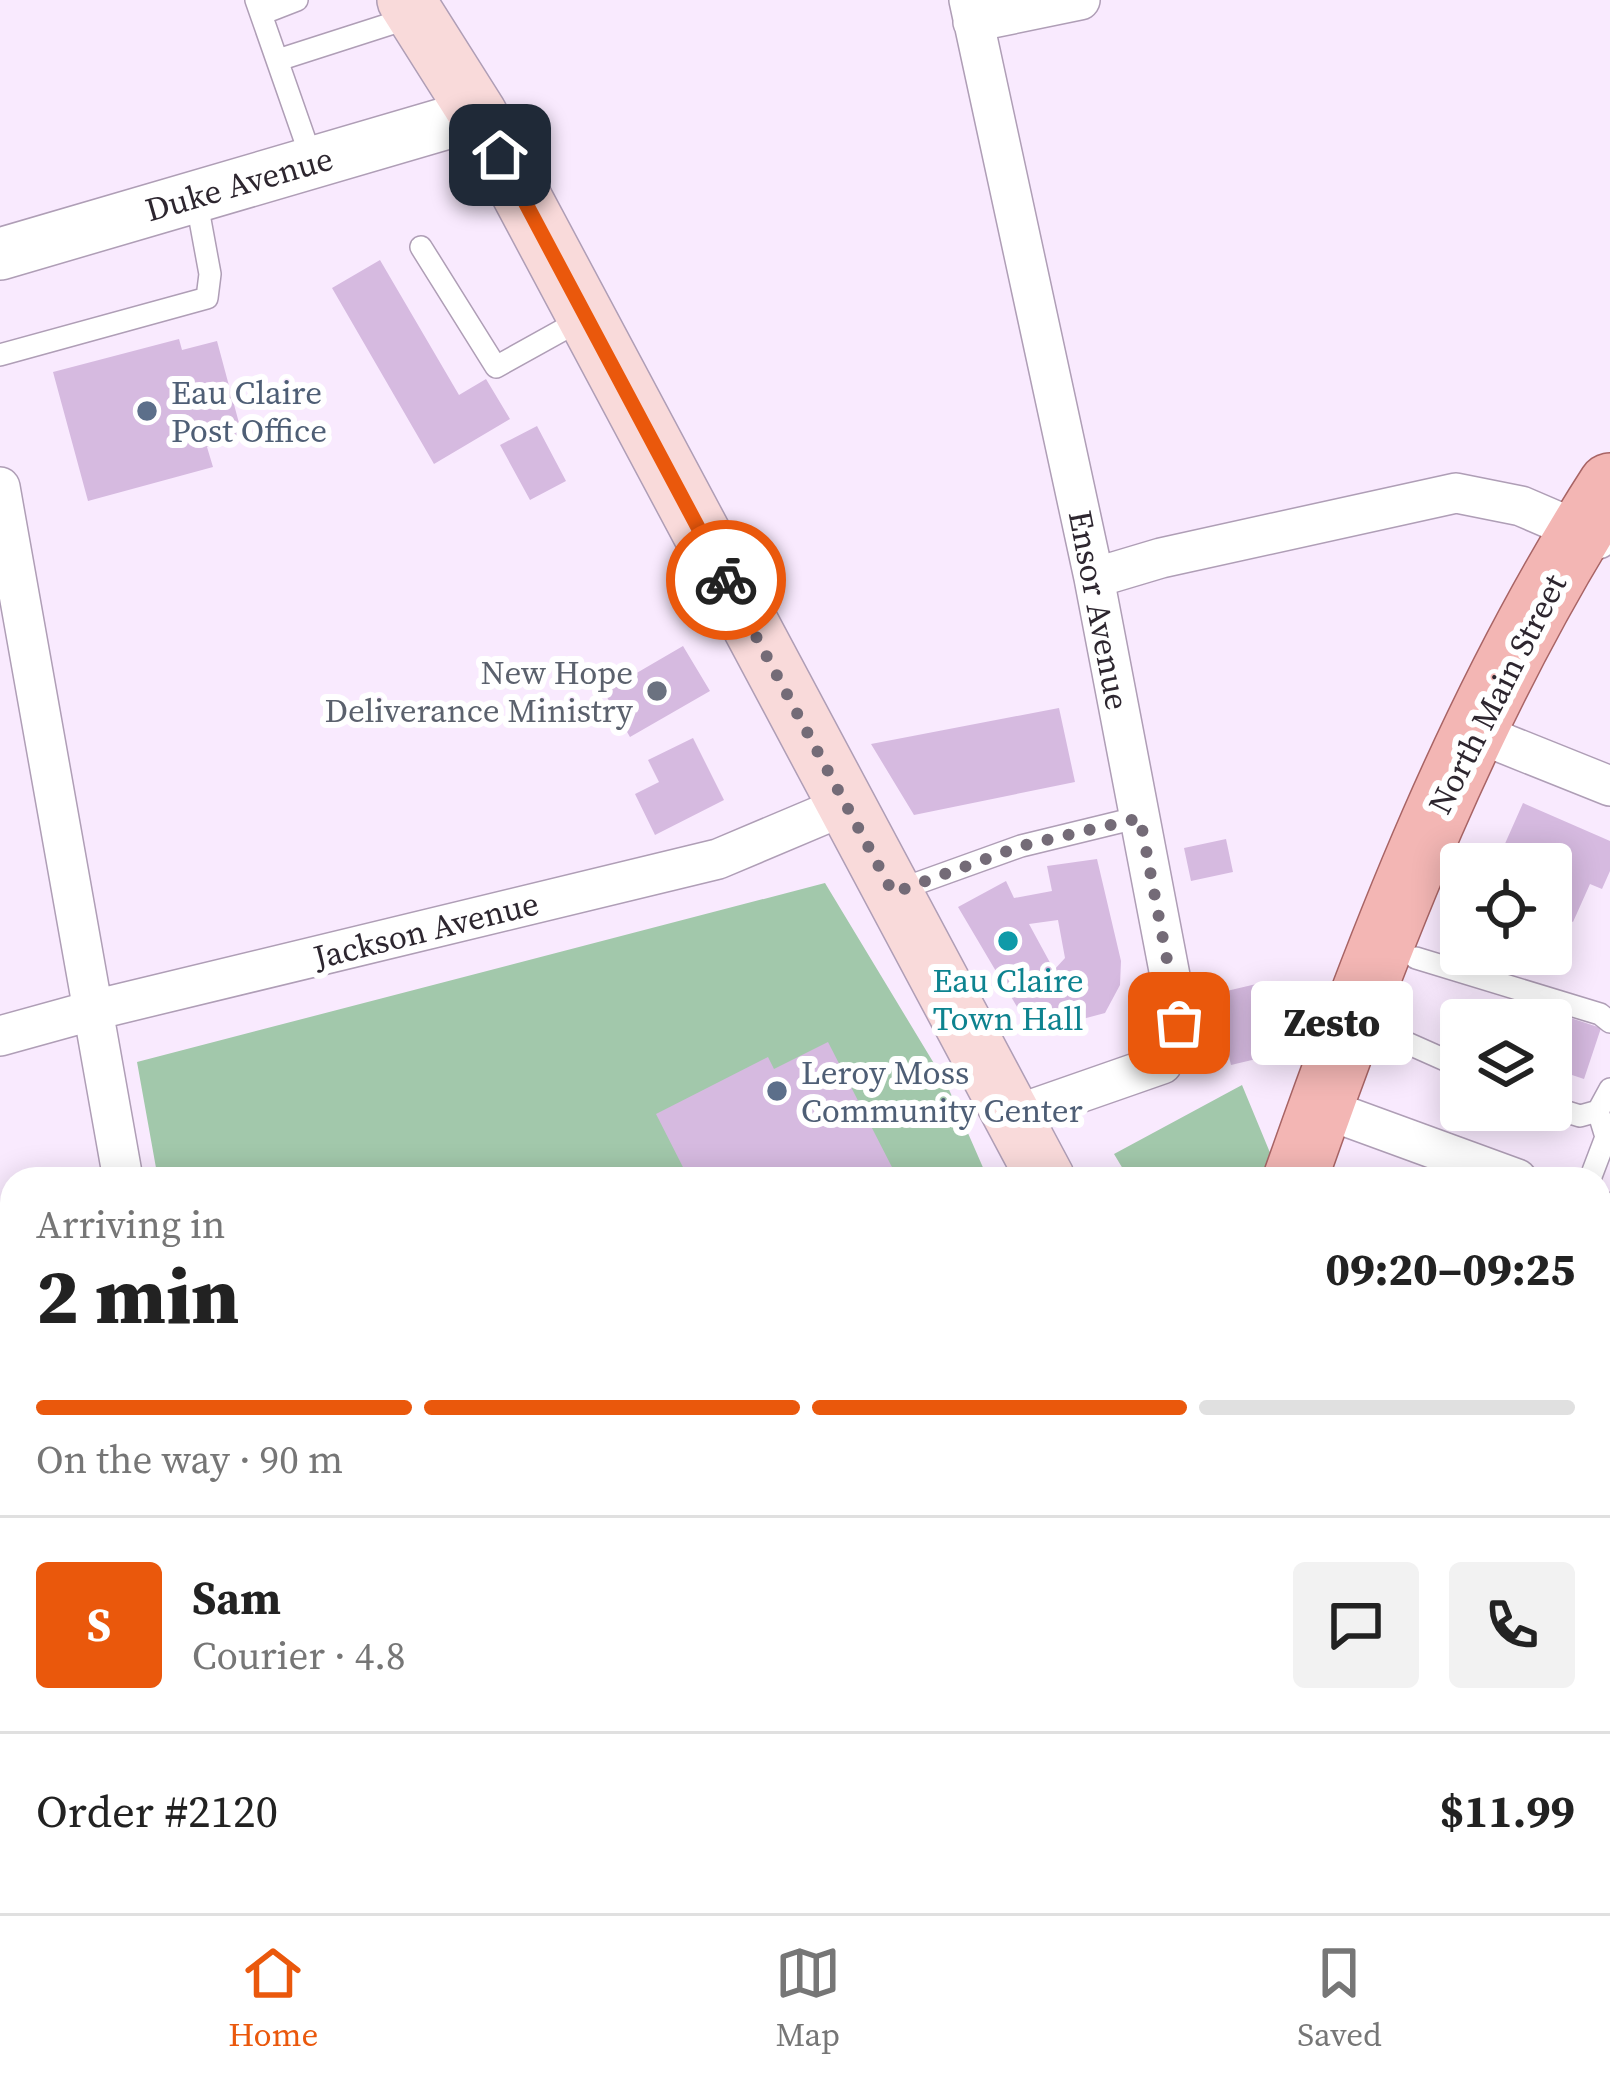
<!DOCTYPE html>
<meta charset="utf-8">
<style>
body{margin:0;font-family:"Source Serif 4",serif;background:#f2f2f2;color:#222;height:100vh;display:flex;flex-direction:column;font-size:45px;white-space:nowrap}
*{box-sizing:border-box;margin:0}
p{font-size:39px;color:#767676}
.icon{flex:none;width:66px;height:66px;fill:none;stroke:currentColor;stroke-width:2;stroke-linecap:round;stroke-linejoin:round}
.map{position:relative;flex:1;overflow:hidden}
.sheet{position:absolute;left:0px;top:1167px;width:1611px;height:747px;display:flex;flex-direction:column;background:#fff;border-radius:36px 36px 0 0;box-shadow:0 6px 30px #0003}
.sheet>*{flex:none}
.tools{position:absolute;left:1440px;top:843px;display:grid;gap:24px}
.tools a{display:grid;place-items:center;width:132px;height:132px;border-radius:12px;background:#fff;box-shadow:0 6px 30px #0003;font-size:60px}
.pin{position:absolute;display:grid;place-items:center;width:102px;height:102px;color:#fff;margin:-51px;border-radius:24px;box-shadow:0 6px 18px #0006}
.courier{position:absolute;display:grid;place-items:center;width:120px;height:120px;margin:-60px;border:9px solid #ea580c;border-radius:50%;background:#fff;color:#222;box-shadow:0 3px 15px #0007}
.bubble{position:absolute;height:84px;border-radius:12px;background:#fff;box-shadow:0 6px 30px #0003;font-size:39px;font-weight:800;line-height:84px;text-align:center}
.headline em{font-style:normal;font-weight:800}
.headline div{display:flex;flex-direction:column-reverse}
.headline{display:flex;align-items:center;justify-content:space-between;height:204px;padding:0 36px}
h1{font-size:78px;font-weight:800;line-height:90px}
.bar{display:grid;grid-template-columns:repeat(4,1fr);gap:18px 12px;align-content:center;height:144px;padding:0 36px}
.bar i{height:15px;border-radius:9px;background:#e0e0e0}
.bar .active{background:#ea580c}
.bar p{grid-column:span 4}
.line{display:flex;align-items:center;gap:30px;padding:0 36px;border-top:3px solid #e0e0e0}
.line div{flex:1}
.round{display:grid;place-items:center;flex:none;width:126px;height:126px;border-radius:12px;background:#f2f2f2}
.tabs{display:flex;justify-content:space-around;align-items:center;height:168px;border-top:3px solid #e0e0e0;background:#fff;font-size:33px;color:#767676}
.tabs a{display:grid;justify-items:center;gap:6px}
.tabs .active{color:#ea580c}
.map>svg:first-child{display:block}
</style>
<div class="map">
<svg width="1610" height="1913" viewBox="0 0 1610 1913">
<rect width="100%" height="100%" fill="#f9eafe"/>
<path fill="#a2c8ab" d="M825,883L947,1085L988,1179H158L137,1062Z
M1242,1085L1273,1160L1267,1179H1129L1114,1154Z
M293,1902H1020L1017,1913H295Z"/>
<path fill="#d6bae0" fill-rule="evenodd" d="M380,260L459,395L486,379L510,419L434,464L332,288Z
M179,339L182,350L217,341L243,438L207,447L213,467L88,501L53,372Z
M537,426L566,481L530,500L500,445Z
M683,646L710,691L630,737L604,692Z
M1059,708L1075,782L914,815L871,744Z
M693,738L724,800L655,835L635,794L659,782L648,760Z
M1523,803L1610,841V871L1602,889L1590,884L1573,922L1567,919L1551,954V864H1496Z
M1226,839L1233,872L1191,881L1184,848Z
M1097,859L1121,961L1120,985L1105,1013L1049,1028L1026,1022L958,907L1006,881L1014,898L1052,891L1047,866ZM1058,920L1065,958L1054,970L1029,924Z
M1269,981L1285,1052L1231,1065L1214,994Z
M1531,1005L1601,1028L1584,1079L1551,1068V1020H1526Z
M828,1042L896,1175L887,1179H689L656,1114L768,1057L774,1069Z
M1599,1788L1610,1791V1807L1600,1842Z
M1181,1902H1584L1580,1913H1178Z"/>
<g fill="none" stroke-linecap="round" stroke-linejoin="round">
<defs>
<path id="service" d="M256,0L313,163
M261,14L297,0
M278,60L415,16
M421,247L496,367L586,317
M0,355L207,298L210,274L196,198
M893,892L1021,846L1140,817
M1416,958L1600,1014L1610,1022
M1389,1035L1461,1067
M1551,1107L1580,1116L1598,1111L1610,1089
M1590,1179L1606,1137L1598,1111
M1599,1249L1610,1254
M1599,1762L1610,1765
M1600,1913L1610,1873"/>
<path id="minor" d="M969,0L1094,578L1179,1023L1162,1064L1013,1116
M973,22L1080,0
M0,487L123,1179
M1094,578L1161,558L1456,493L1521,506L1598,539
M1475,727L1505,744L1610,786
M0,1036L94,1010L718,859L846,805
M1320,1107L1517,1179
M1599,1210L1610,1214
M0,1843L12,1840
M245,1902L247,1913"/>
<path id="tertiary" d="M0,254L478,114"/>
<path id="secondary" d="M406,0L478,114L1046,1179"/>
<path id="primary" d="M1295,1179C1379,940 1472,699 1610,485
M1066,1913L1070,1902
M1127,1913L1130,1902"/>
</defs>
<use href="#service" stroke="#af9eb6" stroke-width="24"/>
<use href="#minor" stroke="#af9eb6" stroke-width="42"/>
<use href="#tertiary" stroke="#af9eb6" stroke-width="54"/>
<use href="#secondary" stroke="#af9eb6" stroke-width="60"/>
<use href="#primary" stroke="#a86465" stroke-width="66"/>
<use href="#service" stroke="#fff" stroke-width="21"/>
<use href="#minor" stroke="#fff" stroke-width="39"/>
<use href="#tertiary" stroke="#fff" stroke-width="51"/>
<use href="#secondary" stroke="#f9dada" stroke-width="57"/>
<use href="#primary" stroke="#f3b6b4" stroke-width="63"/>
</g>
<g fill="none" stroke-linecap="round" stroke-linejoin="round">
<path stroke="#746b77" stroke-width="12" stroke-dasharray="0 21.6" d="M726,580L893,893L1021,846L1140,818L1179,1023"/>
<path stroke="#ea580c" stroke-width="15" d="M500,155L726,580"/>
</g>
<g fill="#5c6f8a" stroke="#fff" stroke-width="4.5">
<circle cx="147" cy="411" r="12"/>
<circle cx="777" cy="1091" r="12"/>
</g>
<circle fill="#6b7280" stroke="#fff" stroke-width="4.5" cx="657" cy="691" r="12"/>
<circle fill="#0f9aa8" stroke="#fff" stroke-width="4.5" cx="1008" cy="941" r="12"/>
<g text-anchor="middle" dominant-baseline="central" stroke-width="12" stroke-linejoin="round" paint-order="stroke">
<g font-size="33" fill="#2d262f" stroke="#fff">
<text transform="translate(239 184) rotate(-16)">Duke Avenue</text>
<text transform="translate(1099 610) rotate(79)">Ensor Avenue</text>
<text transform="translate(1497 694) rotate(-63)">North Main Street</text>
<text transform="translate(426 930) rotate(-14)">Jackson Avenue</text>
</g>
<g font-size="33" fill="#4e5e75" stroke="#fff" text-anchor="start">
<text x="171" y="392">Eau Claire<tspan x="171" dy="38">Post Office</tspan></text>
<text x="801" y="1072">Leroy Moss<tspan x="801" dy="38">Community Center</tspan></text>
</g>
<g font-size="33" fill="#5b616d" stroke="#fff" text-anchor="end">
<text x="633" y="672">New Hope<tspan x="633" dy="38">Deliverance Ministry</tspan></text>
</g>
<g font-size="33" fill="#0d838f" stroke="#fff">
<text x="1008" y="980">Eau Claire<tspan x="1008" dy="38">Town Hall</tspan></text>
</g>
</g>
</svg>
<div class="tools">
<a><svg class="icon" aria-label="locate" viewBox="0 0 24 24"><circle cx="12" cy="12" r="6"/><path d="M12 2v4M12 18v4M2 12h4M18 12h4"/></svg></a>
<a><svg class="icon" aria-label="layers" viewBox="0 0 24 24"><path d="M12 4l9 5-9 5-9-5zM3 14l9 5 9-5"/></svg></a>
</div>
<div class="pin" style="left:1179px;top:1023px;background:#ea580c"><svg class="icon" aria-label="bag" viewBox="0 0 24 24"><path d="M5 8h14l-1 12H6zM9 8a3 3 0 0 1 6 0"/></svg></div>
<div class="pin" style="left:500px;top:155px;background:#1f2937"><svg class="icon" aria-label="home" viewBox="0 0 24 24"><path d="M3 11l9-7 9 7M6 9v11h12V9"/></svg></div>
<div class="courier" style="left:726px;top:580px"><svg class="icon" aria-label="bike" viewBox="0 0 24 24"><circle cx="6" cy="16" r="4"/><circle cx="18" cy="16" r="4"/><path d="M6 16l4-8h5l3 8M10 8l3 8H6M13 5h3"/></svg></div>
<div class="bubble" style="left:1251px;top:981px;width:162px">Zesto</div>
<section class="sheet">
<div class="headline"><div><h1>2 min</h1><p>Arriving in</p></div><em>09:20–09:25</em></div>
<div class="bar"><i class="active"></i><i class="active"></i><i class="active"></i><i></i><p>On the way · 90 m</p></div>
<div class="line" style="height:216px"><b class="round" style="background:#ea580c;color:#fff">S</b><div><b>Sam</b><p>Courier · 4.8</p></div><a class="round"><svg class="icon" aria-label="chat" viewBox="0 0 24 24"><path d="M4 5h16v11H9l-5 4z"/></svg></a><a class="round"><svg class="icon" aria-label="phone" viewBox="0 0 24 24"><path d="M5 4h4l2 5-3 2q2 4 5 5l2-3 5 2v4C11 20 4 13 5 4z"/></svg></a></div>
<div class="line" style="height:156px"><div>Order #2120</div><b>$11.99</b></div>
</section>
</div>
<nav class="tabs">
<a class="active"><svg class="icon" aria-label="home" viewBox="0 0 24 24"><path d="M3 11l9-7 9 7M6 9v11h12V9"/></svg>Home</a>
<a><svg class="icon" aria-label="map" viewBox="0 0 24 24"><path d="M3 6l6-2 6 2 6-2v14l-6 2-6-2-6 2zM9 4v14M15 6v14"/></svg>Map</a>
<a><svg class="icon" aria-label="saved" viewBox="0 0 24 24"><path d="M7 4h10v16l-5-4-5 4z"/></svg>Saved</a>
</nav>
